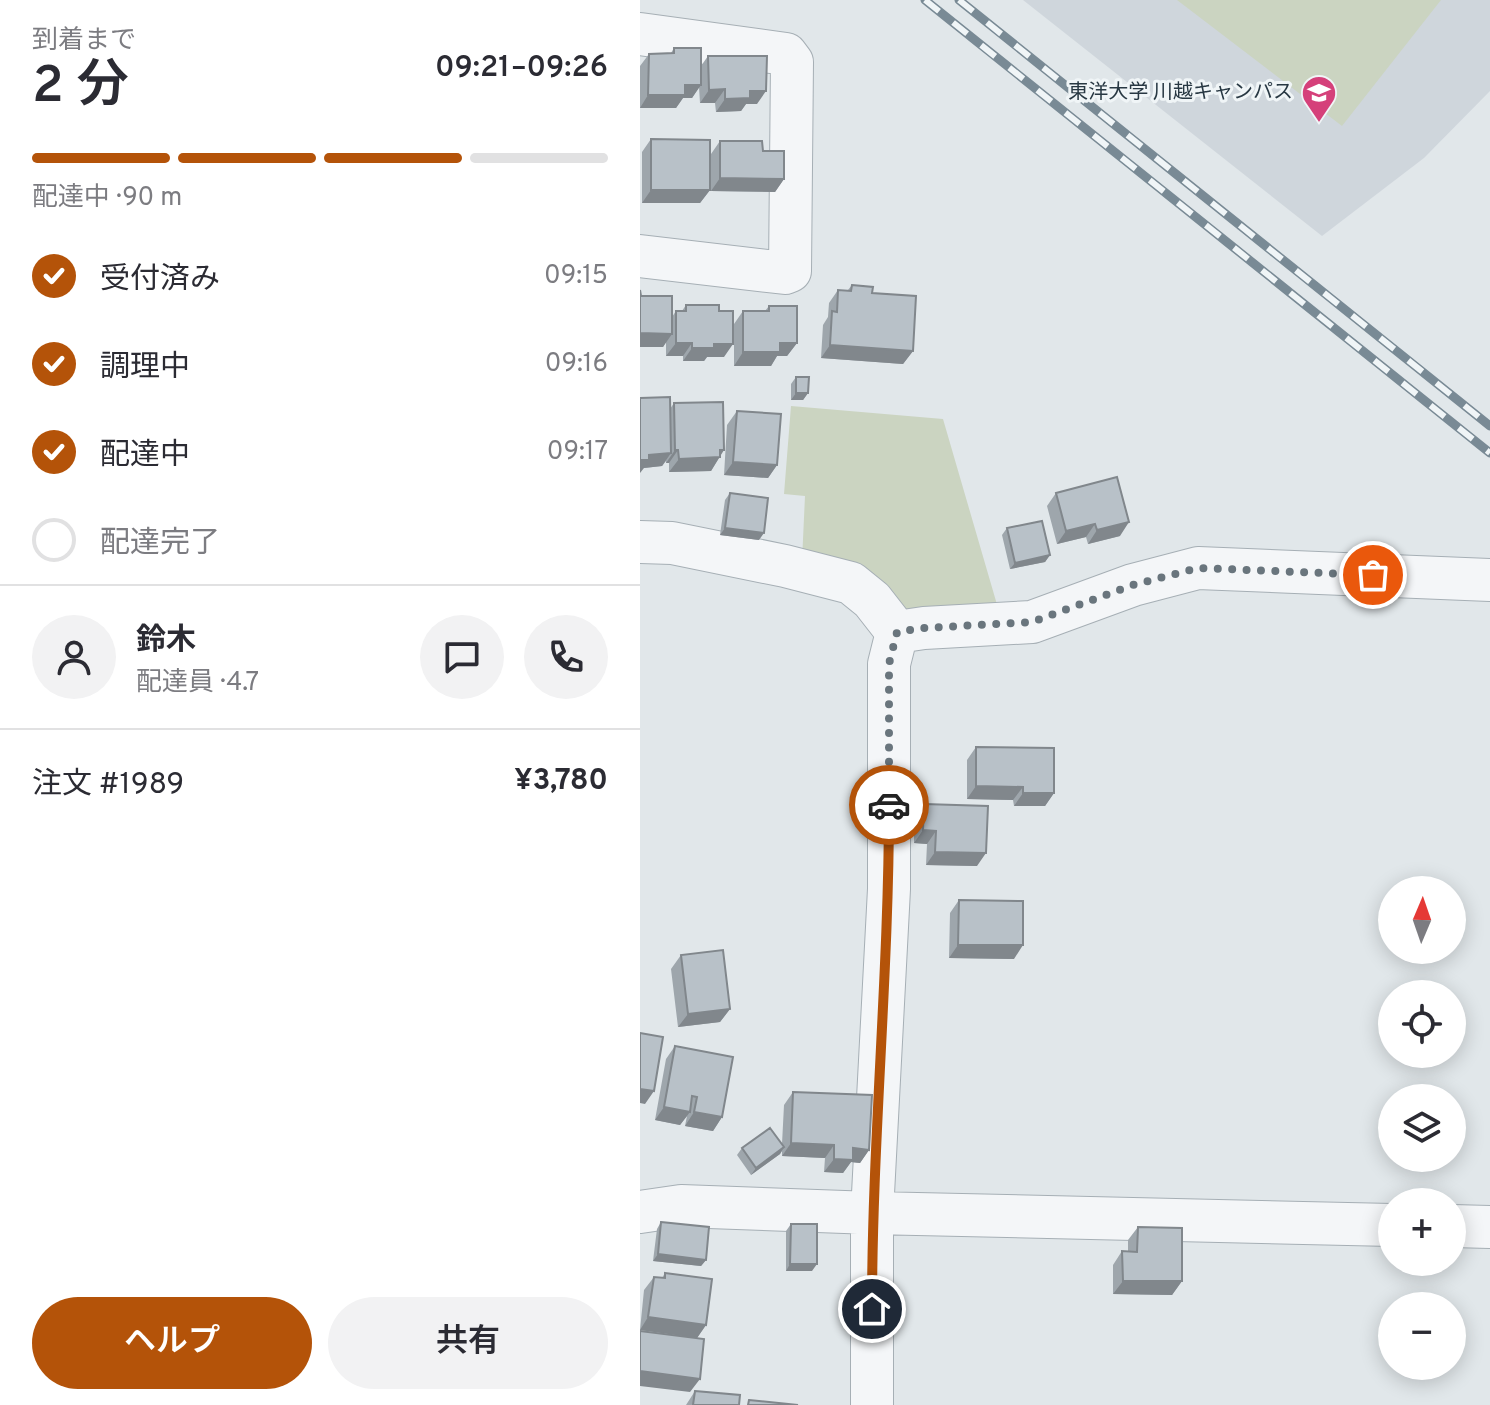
<!DOCTYPE html>
<html lang="ja">
<meta charset="utf-8">
<style>
body{margin:0;font-family:Overpass,"Noto Sans JP",sans-serif;background:#f2f2f3;color:#2b2b33;height:100vh;display:flex;flex-direction:column;font-size:30px;white-space:nowrap}
*{box-sizing:border-box;margin:0}
p{font-size:26px;color:#7c7c81}
.icon{flex:none;width:44px;height:44px;fill:none;stroke:currentColor;stroke-width:2;stroke-linecap:round;stroke-linejoin:round}
.map{position:relative;flex:1;overflow:hidden}
.details{display:flex;flex-direction:column;background:#fff;width:640px}
.details>*{flex:none}
.needle{width:52px;rotate:2deg}
.tools{position:absolute;left:738px;top:876px;display:grid;gap:16px}
.tools a{display:grid;place-items:center;width:88px;height:88px;border-radius:50%;background:#fff;box-shadow:0 4px 20px #0003;font-size:40px}
.pin{position:absolute;display:grid;place-items:center;width:68px;height:68px;color:#fff;margin:-34px;border:4px solid #fff;border-radius:50%;box-shadow:0 2px 8px #0007}
.courier{position:absolute;display:grid;place-items:center;width:80px;height:80px;margin:-40px;border:6px solid #b45309;border-radius:50%;background:#fff;color:#222;box-shadow:0 2px 10px #0007}
.overview em{font-style:normal;font-weight:600}
.overview div{display:flex;flex-direction:column-reverse}
.overview{display:flex;align-items:center;justify-content:space-between;height:136px;padding:0 32px}
h1{font-size:52px;font-weight:600;line-height:60px}
.bar{display:grid;grid-template-columns:repeat(4,1fr);gap:12px 8px;align-content:center;height:96px;padding:0 32px}
.bar i{height:10px;border-radius:6px;background:#e1e1e2}
.bar .current{background:#b45309}
.bar p{grid-column:span 4}
.line{display:flex;align-items:center;gap:20px;padding:0 32px;border-top:2px solid #e1e1e2}
.line div{flex:1}
.round{display:grid;place-items:center;flex:none;width:84px;height:84px;border-radius:42px;background:#f2f2f3}
ol{padding:0 32px;list-style:none}
li{display:flex;align-items:center;gap:24px;height:88px}
li p{margin-inline-start:auto}
li .icon{padding:8px;border-radius:50%;background:#b45309;color:#fff;stroke-width:4}
li:last-child{color:#7c7c81}
li i{width:44px;height:44px;border:4px solid #e1e1e2;border-radius:50%}
.primary-button{display:flex;gap:16px;margin-top:auto;padding:16px 32px}
.primary-button a{flex:1;height:92px;border-radius:48px;background:#b45309;color:#fff;font-size:32px;font-weight:600;line-height:92px;text-align:center}
.primary-button a+a{background:#f2f2f3;color:#2b2b33}
main{display:flex;flex:1;min-height:0}
.map>svg:first-child{display:block}
</style>
<main>
<section class="details">
<div class="overview"><div><h1>2 分</h1><p>到着まで</p></div><em>09:21–09:26</em></div>
<div class="bar"><i class="current"></i><i class="current"></i><i class="current"></i><i></i><p>配達中 · 90 m</p></div>
<ol>
<li><svg class="icon" aria-label="check" viewBox="0 0 24 24"><path d="M5 12l5 5 9-10"/></svg>受付済み<p>09:15</p></li>
<li><svg class="icon" aria-label="check" viewBox="0 0 24 24"><path d="M5 12l5 5 9-10"/></svg>調理中<p>09:16</p></li>
<li><svg class="icon" aria-label="check" viewBox="0 0 24 24"><path d="M5 12l5 5 9-10"/></svg>配達中<p>09:17</p></li>
<li><i></i>配達完了</li>
</ol>
<div class="line" style="height:144px"><a class="round"><svg class="icon" aria-label="person" viewBox="0 0 24 24"><circle cx="12" cy="8" r="4"/><path d="M4 21q1-7 8-7t8 7"/></svg></a><div><b>鈴木</b><p>配達員 · 4.7</p></div><a class="round"><svg class="icon" aria-label="chat" viewBox="0 0 24 24"><path d="M4 5h16v11H9l-5 4z"/></svg></a><a class="round"><svg class="icon" aria-label="phone" viewBox="0 0 24 24"><path d="M5 4h4l2 5-3 2q2 4 5 5l2-3 5 2v4C11 20 4 13 5 4z"/></svg></a></div>
<div class="line" style="height:104px"><div>注文 #1989</div><b>¥3,780</b></div>
<div class="primary-button"><a>ヘルプ</a><a>共有</a></div>
</section>
<div class="map">
<svg width="850" height="1405" viewBox="0 0 850 1405">
<rect width="100%" height="100%" fill="#e1e7ea"/>
<path fill="#cfd6dc" d="M383,0H850V91L784,158L682,236Z"/>
<path fill="#cbd4c1" d="M537,0H801L702,126Z
M151,406L303,419L358,608L267,615L162,561L165,496L144,494Z"/>
<g fill="none" stroke-linecap="round" stroke-linejoin="round">
<defs>
<path id="street" d="M0,34L146,54L152,62L150,271L145,273L0,256
M0,542L32,543L145,566L211,583L232,600L257,632
M0,1212L41,1206L232,1213L752,1225
M812,1226L850,1227
M232,1405V1213L249,889V664L257,632L284,628L392,622L493,585L558,568L850,580"/>
</defs>
<use href="#street" stroke="#a6afb5" stroke-width="44"/>
<use href="#street" stroke="#f4f6f8" stroke-width="42"/>
<defs>
<path id="rail" d="M285,0L850,453
M319,0L850,426"/>
</defs>
<use href="#rail" stroke="#798a95" stroke-width="9"/>
<use href="#rail" stroke="#f0f5f7" stroke-width="6" stroke-dasharray="18" stroke-linecap="butt"/>
</g>
<path fill="#9ea6ac" d="M34,48L61,66L68,56L117,104H106L101,111L76,112L75,103H60L59,87L52,98H43L36,108H0V66L9,54L31,53Z
M11,139L70,190L60,203H2V152Z
M80,141L144,179L135,192L71,191V154Z
M212,285L232,293L273,351L263,364L181,358L183,325L188,317L189,303L198,290H208Z
M1,296L32,317L36,311H42L46,305L84,357H67L64,361H43V356H26V341L23,347Z
M129,306L157,343L147,356H137L131,366H94V324L103,311H125Z
M156,377L168,393L163,400H151V384Z
M34,403L80,456L71,471L29,472V463H26V461L22,466L4,468L30,409Z
M97,411L137,465L128,478L84,475L87,425Z
M90,493L119,540L80,535L85,500Z
M416,493L480,536L448,544L446,537L417,544L407,506Z
M367,528L410,555L405,562L370,569L362,535Z
M336,747L414,793L405,806H374L373,800L327,799V760Z
M284,804L337,866L286,865L287,844L274,843V817Z
M319,900L374,959L309,958L310,913Z
M41,955L90,1009L80,1022L38,1027L31,969Z
M35,1046L82,1117L73,1131L45,1126L47,1116L40,1125L15,1120L26,1059Z
M153,1092L229,1150L220,1163L211,1162L203,1173L184,1172L185,1158L142,1156V1151L140,1154L111,1175L97,1155L102,1148L142,1144L144,1105Z
M21,1222L66,1260L61,1266L13,1261L17,1229Z
M151,1224L172,1271H146V1231Z
M498,1227L542,1281L532,1295L473,1294V1265L482,1251L488,1252V1240Z
M25,1273L66,1325L57,1338L0,1330L4,1290L14,1277L22,1278Z
M55,1391L99,1405H46Z"/>
<path fill="#81878c" d="M45,85H61L52,98H43L36,108H0L8,95Z
M85,89L75,103H60L69,90Z
M110,91H126L117,104H106L101,111L76,112L85,99Z
M80,178L144,179L135,192L71,191Z
M11,190H70L60,203H2Z
M0,333L32,334L23,347H0Z
M36,343H52L43,356H26Z
M140,343H157L147,356H137L131,366H94L103,352Z
M74,344H93L84,357H67L64,361H43L52,348Z
M190,345L273,351L263,364L181,358Z
M156,393H168L163,400H151Z
M35,450H38L29,463H26Z
M80,450H84L71,471L29,472L39,459Z
M31,453L22,466L4,468L0,473V460L9,455Z
M93,462L137,465L128,478L84,475Z
M489,522L480,536L448,544L457,530Z
M455,524L446,537L417,544L426,531Z
M85,528L124,533L119,540L80,535Z
M410,555L405,562L370,569L375,563Z
M336,786L383,787L373,800L327,799Z
M383,793H414L405,806H374Z
M283,830L296,831L287,844L274,843Z
M295,852L346,853L337,866L286,865Z
M318,945H383L374,959L309,958Z
M90,1009L80,1022L38,1027L48,1014Z
M0,1089L14,1091L5,1104L0,1103Z
M24,1107L50,1112L40,1125L15,1120Z
M54,1112L82,1117L73,1131L45,1126Z
M151,1143L194,1145L185,1158L142,1156Z
M144,1147L140,1154L111,1175L116,1168Z
M213,1148L229,1150L220,1163L211,1162L203,1173L184,1172L194,1159Z
M18,1254L66,1260L61,1266L13,1261Z
M150,1264H177L172,1271H146Z
M483,1281H542L532,1295L473,1294Z
M8,1317L66,1325L57,1338L0,1330Z
M0,1371L60,1379L50,1392L0,1386Z"/>
<path fill="#b8c1c8" stroke="#81878c" stroke-width="2" d="M34,48H61V85H45V95H8L9,54L34,53Z
M68,56H127L126,91H110V98L85,99V89L69,90Z
M11,139L70,140V190H11Z
M80,141H122L123,151H144V179L80,178Z
M212,285L233,287L232,293L276,296L273,351L190,345L192,311L197,312L198,290L211,291Z
M0,290L1,296H32V334L0,333Z
M46,305H79V311H93V344H74V348H52V343H36V311H46Z
M129,306H157V343H140V352H103V311H129Z
M156,377H169L168,393H156Z
M30,397L31,453L9,455V460H0V398Z
M83,402L84,450H80V457L39,459L38,450H35L34,403Z
M97,411L141,414L137,465L93,462Z
M477,477L489,522L457,530L455,524L426,531L416,493Z
M90,493L128,498L124,533L85,528Z
M402,521L410,555L375,563L367,528Z
M336,747L414,748V793H383V787L336,786Z
M284,804L348,806L346,853L295,852L296,831L283,830Z
M319,900L383,901V945H318Z
M83,950L90,1009L48,1014L41,955Z
M0,1033L23,1037L14,1091L0,1089Z
M35,1046L93,1057L82,1117L54,1112L57,1097L52,1096L50,1112L24,1107Z
M153,1092L232,1095L229,1150L213,1148V1160L194,1159V1145L151,1143Z
M130,1128L144,1147L116,1168L102,1148Z
M21,1222L69,1227L66,1260L18,1254Z
M151,1224H177V1264H150Z
M498,1227L542,1228V1281H483L482,1251L497,1252Z
M25,1273L72,1279L66,1325L8,1317L14,1277L25,1278Z
M0,1331L64,1339L60,1379L0,1371Z
M55,1391L100,1395L99,1405H53Z
M109,1400L158,1405H108Z"/>
<g fill="none" stroke-linecap="round" stroke-linejoin="round">
<path stroke="#69757d" stroke-width="8" stroke-dasharray="0 14.4" d="M249,805V664L257,632L284,628L392,622L493,585L558,568L733,575"/>
<path stroke="#b45309" stroke-width="10" d="M232,1309C232,1141 249,974 249,805"/>
</g>
<defs>
<symbol id="university-pin" viewBox="-11 -11 22 30"><path d="M0 17L-7.5 6A9.5 9.5 0 1 1 7.5 6Z" fill="#d5407a" stroke="#f0f5f7"/><path d="M0-5L7-2L0 1L-7-2ZM-4 1L0 2.5L4 1V4Q0 6-4 4Z" fill="#fff"/></symbol>
</defs>
<g fill-rule="evenodd">
<use href="#university-pin" x="659" y="73" width="40" height="54"/>
</g>
<g text-anchor="middle" dominant-baseline="central" stroke-width="6" stroke-linejoin="round" paint-order="stroke">
<g font-size="20" fill="#283843" stroke="#f0f5f7" text-anchor="end">
<text x="653" y="93">東洋大学 川越キャンパス</text>
</g>
</g>
</svg>
<div class="tools">
<a><svg class="needle" viewBox="-14 -14 28 28"><path d="M0-13l5 13h-10z" fill="#e53935"/><path d="M0 13l5-13h-10z" fill="#7c7c81"/></svg></a>
<a><svg class="icon" aria-label="locate" viewBox="0 0 24 24"><circle cx="12" cy="12" r="6"/><path d="M12 2v4M12 18v4M2 12h4M18 12h4"/></svg></a>
<a><svg class="icon" aria-label="layers" viewBox="0 0 24 24"><path d="M12 4l9 5-9 5-9-5zM3 14l9 5 9-5"/></svg></a>
<a>+</a>
<a>−</a>
</div>
<div class="pin" style="left:733px;top:575px;background:#ea580c"><svg class="icon" aria-label="bag" viewBox="0 0 24 24"><path d="M5 8h14l-1 12H6zM9 8a3 3 0 0 1 6 0"/></svg></div>
<div class="pin" style="left:232px;top:1309px;background:#1f2937"><svg class="icon" aria-label="home" viewBox="0 0 24 24"><path d="M3 11l9-7 9 7M6 9v11h12V9"/></svg></div>
<div class="courier" style="left:249px;top:805px"><svg class="icon" aria-label="car" viewBox="0 0 24 24"><path d="M5 17H2v-5l4-1 3-4h7l3 4 3 1v5h-3M9 17h6M6 11h13"/><circle cx="7" cy="17" r="2"/><circle cx="17" cy="17" r="2"/></svg></div>
</div>
</main>
